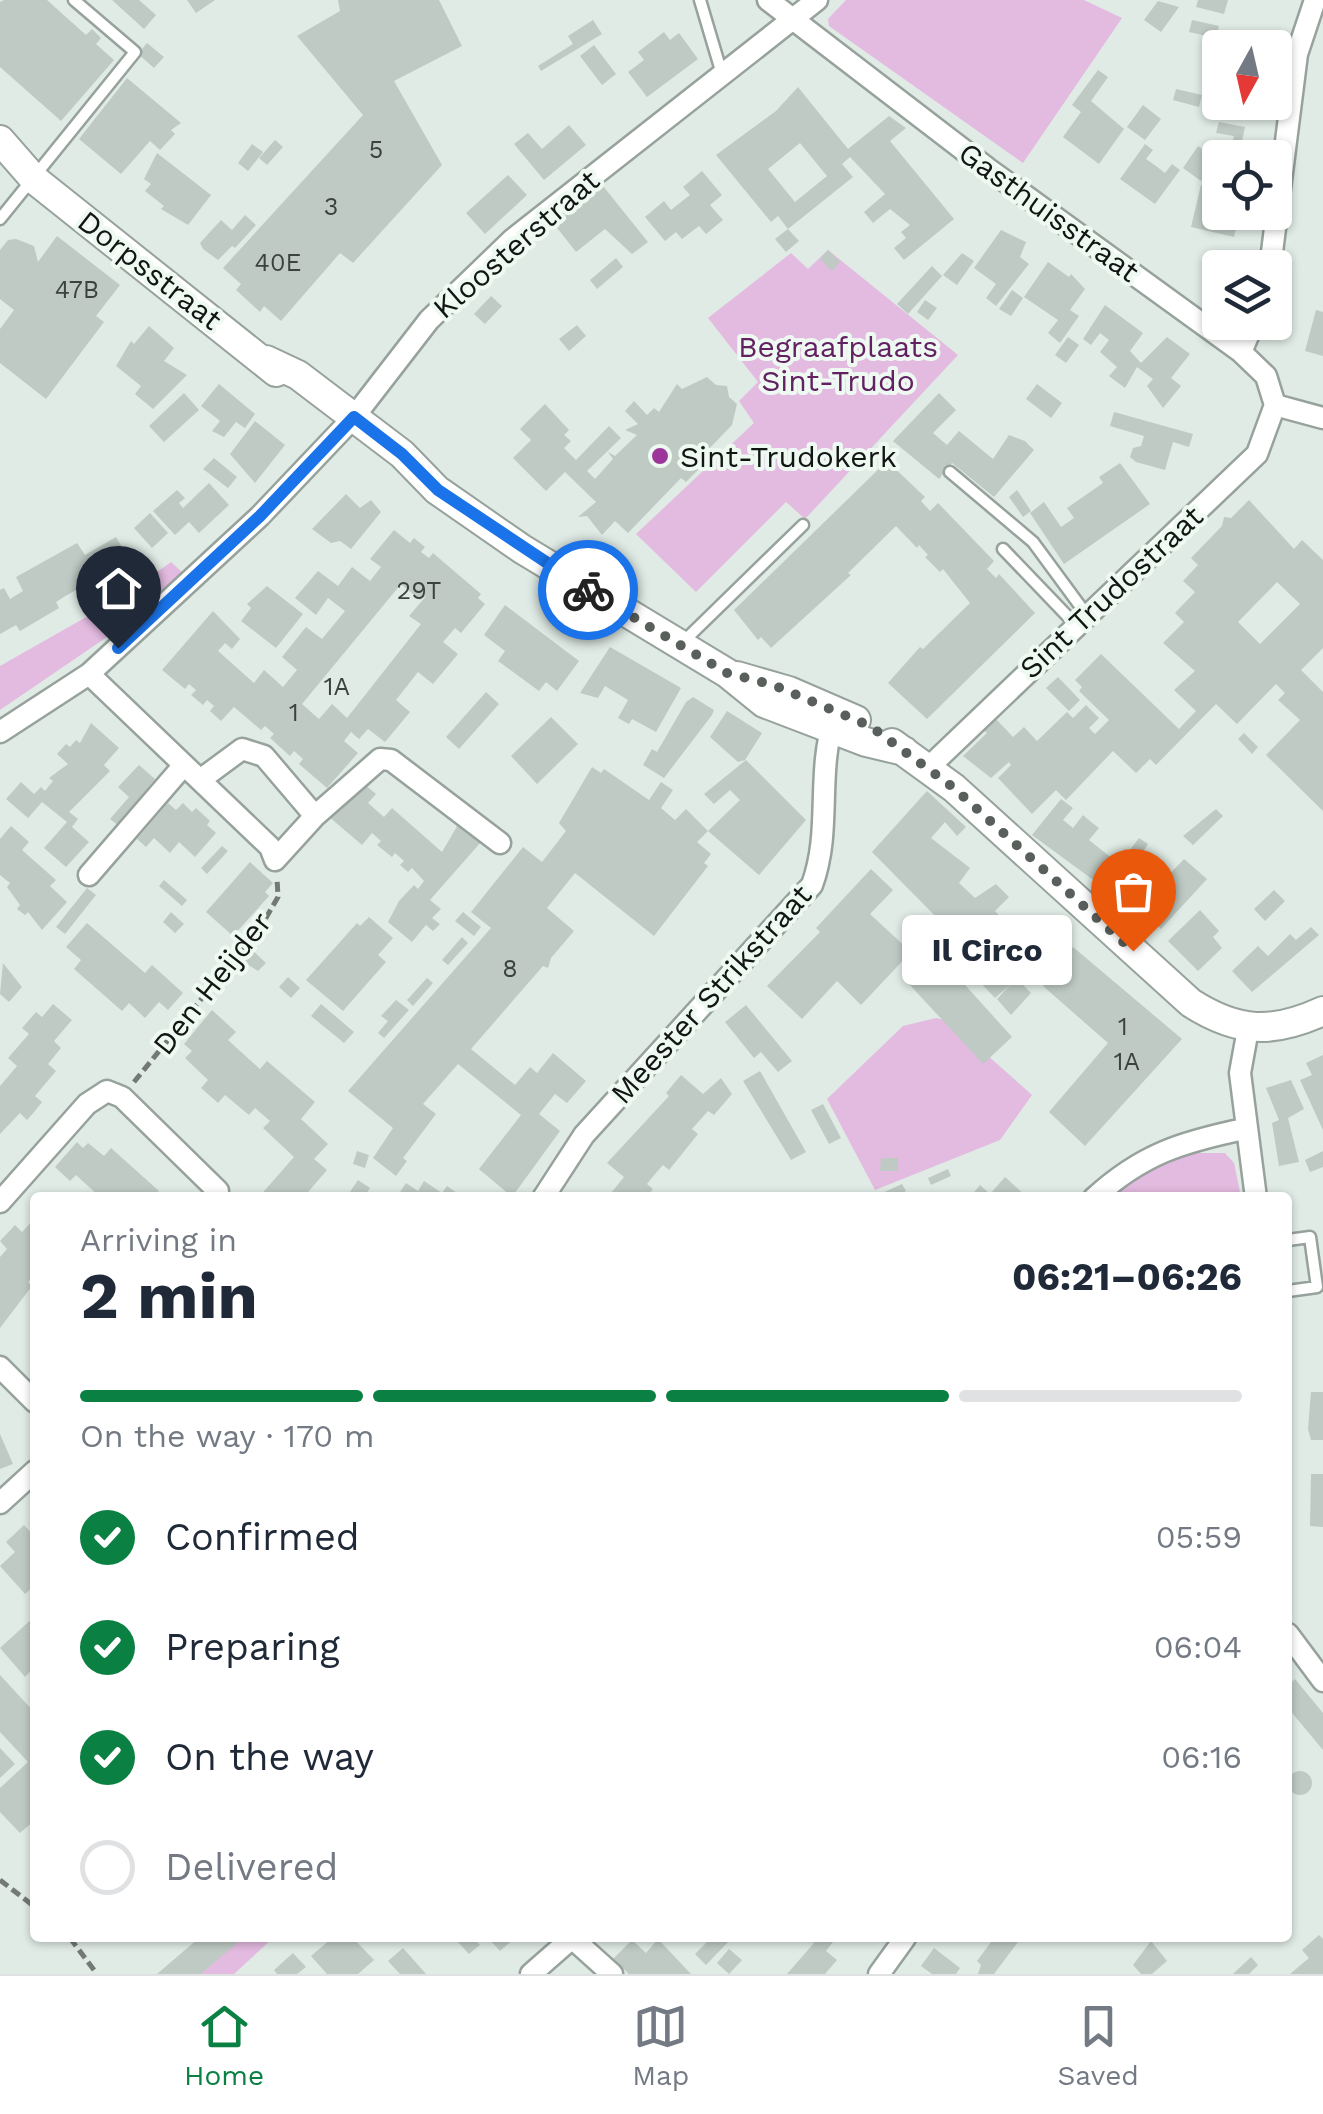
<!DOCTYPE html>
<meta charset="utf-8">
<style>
body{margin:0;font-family:"Work Sans",sans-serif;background:#f2f2f3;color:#1f2937;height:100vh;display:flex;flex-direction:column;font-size:38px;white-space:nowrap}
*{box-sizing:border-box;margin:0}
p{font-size:32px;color:#747a83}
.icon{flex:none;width:55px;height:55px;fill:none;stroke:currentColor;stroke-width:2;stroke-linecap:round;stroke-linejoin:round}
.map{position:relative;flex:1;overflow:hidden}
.sheet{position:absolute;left:30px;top:1192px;width:1262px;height:750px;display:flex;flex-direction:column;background:#fff;border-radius:10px;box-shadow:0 2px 8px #0004}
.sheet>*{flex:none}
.needle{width:65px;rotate:188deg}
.buttons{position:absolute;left:1202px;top:30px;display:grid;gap:20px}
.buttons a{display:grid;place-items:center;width:90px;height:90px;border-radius:10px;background:#fff;box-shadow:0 2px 8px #0004;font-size:50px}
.pin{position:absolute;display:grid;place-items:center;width:85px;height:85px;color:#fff;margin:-102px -42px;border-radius:50% 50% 50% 0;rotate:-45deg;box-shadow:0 0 10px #0007}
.pin .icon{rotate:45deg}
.courier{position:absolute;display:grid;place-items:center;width:100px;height:100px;margin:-50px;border:8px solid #1a73e8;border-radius:50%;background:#fff;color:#222;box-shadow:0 2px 12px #0007}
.bubble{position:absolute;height:70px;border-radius:10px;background:#fff;box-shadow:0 2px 8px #0004;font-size:32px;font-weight:700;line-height:70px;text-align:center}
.summary em{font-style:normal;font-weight:700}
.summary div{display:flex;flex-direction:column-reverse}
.summary{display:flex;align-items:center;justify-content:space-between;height:170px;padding:0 50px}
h1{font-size:65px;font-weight:700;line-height:75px}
.bar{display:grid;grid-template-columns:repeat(4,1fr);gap:15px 10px;align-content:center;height:120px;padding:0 50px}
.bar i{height:12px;border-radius:8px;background:#e0e1e3}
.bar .selected{background:#0b8043}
.bar p{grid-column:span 4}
ol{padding:0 50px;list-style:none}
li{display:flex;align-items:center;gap:30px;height:110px}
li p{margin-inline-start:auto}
li .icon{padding:10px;border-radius:50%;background:#0b8043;color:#fff;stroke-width:4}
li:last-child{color:#747a83}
li i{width:55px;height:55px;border:5px solid #e0e1e3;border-radius:50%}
.menu{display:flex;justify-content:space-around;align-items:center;height:140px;border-top:2px solid #e0e1e3;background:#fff;font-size:28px;color:#747a83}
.menu a{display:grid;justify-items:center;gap:5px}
.menu .selected{color:#0b8043}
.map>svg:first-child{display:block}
</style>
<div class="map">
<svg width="1323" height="1974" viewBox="0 0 1323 1974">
<rect width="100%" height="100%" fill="#e0ebe5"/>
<path fill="#e3bae0" d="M846,0H1084L1122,18L1023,163L829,26L828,19Z
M828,250L958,355L805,519L786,502L696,592L636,534L754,423L739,401L758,382L708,318L791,253L808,269Z
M171,562L183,573L142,613L0,710V666L125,595Z
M936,1018L949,1021L1032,1095L1000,1140L875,1190L827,1099L903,1026Z
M1198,1147L1200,1153H1225L1234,1163L1241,1197L1111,1198L1155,1165Z
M240,1938H273L234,1974H201Z"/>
<path fill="#bfcac4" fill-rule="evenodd" d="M4,0H47L86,35L92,29L101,38L96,44L114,60L61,121L0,67V2Z
M112,0H139L156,15L144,29Z
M187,0H215L196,13Z
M338,0H439L462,46L394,81L442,165L353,263L340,253L281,321L264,306L260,312L236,290L241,284L223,268L363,115L297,36L340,11Z
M1198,0H1228L1224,14L1196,7Z
M1158,1L1179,7L1161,32L1144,20Z
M593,20L602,34L541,71L538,66L573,44L568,36Z
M1192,20L1219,26L1216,38L1189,32Z
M664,32L670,40L679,33L698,59L647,97L628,72L644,60L638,52Z
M147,43L164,57L154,68L138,54Z
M594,45L616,74L602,85L580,56Z
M1098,70L1108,77L1091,101L1124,129L1099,164L1063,137L1081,112L1072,105Z
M127,78L181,123L171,130L175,134L160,150L150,141L121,174L79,139Z
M1206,78L1220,81V95L1203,91Z
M798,87L848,149L889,116L906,128L890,141L954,219L904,260L894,248L906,238L901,232L910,225L890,209L873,223L864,212L885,194L850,157L842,164L853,177L788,229L778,216L771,222L716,155L776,111ZM800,143L827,176L795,202L768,169Z
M1176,89L1202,95L1199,107L1173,100Z
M1143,105L1161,119L1145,140L1127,127Z
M1219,122L1245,127L1241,146L1232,144L1234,136L1216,133Z
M569,125L586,145L544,180L514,144L528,133L542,149Z
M275,140L283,147L267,165L259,158Z
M252,144L263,152L248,171L238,163Z
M1145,144L1153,150L1146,159L1156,166L1165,173L1172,164L1180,170L1155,204L1120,179Z
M1198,146L1217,160L1201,181L1183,168Z
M157,153L211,195L188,225L161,209L164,206L145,191L151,184L144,179Z
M702,171L722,195L710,205L723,220L706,234L699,226L682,239L676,232L665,241L645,217L664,201L671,210L690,195L683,187Z
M508,175L527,195L485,234L466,213Z
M1201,185L1213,188L1210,199L1220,202V212H1240L1234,237L1191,227Z
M603,186L648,242L632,254L605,229L576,252L554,224Z
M245,215L256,225L235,248L232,246L218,260L203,249L200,243L221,220L232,230Z
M788,229L799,241L786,252L775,239Z
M1001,230L1026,242L1020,257L1029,264L996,306L986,298L996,284L974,268Z
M57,236L120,285L96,316L104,322L46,399L0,363V329L14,310L0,299V250L8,240L16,239L34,246L38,262Z
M828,250L840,262L832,271L820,259Z
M962,253L974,261L957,285L943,275Z
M616,258L623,267L597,289L590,280Z
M1048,262L1069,277L1071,274L1085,289L1070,310L1079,316L1060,343L1048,333L1058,320L1024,297Z
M932,266L942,276L908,314L897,304Z
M1012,290L1023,298L1011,316L999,309Z
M491,296L502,306L485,324L474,314Z
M925,300L937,308L928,320L917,312Z
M1105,305L1143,333L1130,351L1141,363L1167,337L1190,354L1171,378L1181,386L1163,408L1147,386L1153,379L1137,367L1125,388L1109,376L1117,367L1100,352L1109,340L1100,333L1091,345L1083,339Z
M1316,310L1323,312V356L1305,351Z
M577,325L586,336L569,351L559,339Z
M149,326L174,348L164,361L187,375L153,409L135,394L141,386L116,366L131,341L134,344Z
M1068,337L1079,345L1066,363L1055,355Z
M707,377L716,385L727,386L729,397L737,404L732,425L703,455L708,460L686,482L681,478L628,533L615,521L602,535L587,516L578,517L596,502L565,472L546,491L513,458L531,440L520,429L545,404L569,430L564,435L571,441L564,448L576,460L609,426L621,438L587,471L595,479L613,459L608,452L615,456L637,435L625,430L638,424L625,411L634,401L647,415L654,408L659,412L677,384L682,389Z
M219,384L255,414L245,428L236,422L224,437L212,431L220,421L201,406Z
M1037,384L1062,403L1051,418L1026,399Z
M184,393L199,410L164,442L149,426Z
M939,393L956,410L933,433L947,445L959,431L993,459L1009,435L1025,441L1034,450L994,497L952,463L939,479L893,441Z
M1114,412L1193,434L1189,447L1173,442L1165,470L1136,462L1130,457L1133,448L1141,446L1144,436L1110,426Z
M255,421L285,445L255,483L230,454Z
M214,458L237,477L228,488L203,469Z
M887,461L925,497L921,501L930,511L938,503L994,561L987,569L996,578L999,574L1035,613L927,719L888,683L920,647L923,649L970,603L943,569L940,572L925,557L928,555L919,545L917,548L896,526L848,573L851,575L771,648L761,637L758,640L734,610Z
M1120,463L1150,504L1064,564L1030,513L1044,502L1061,527L1074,518L1067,508L1103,483L1099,477Z
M209,483L229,505L199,533L189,522L175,535L153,511L177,490L185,498L179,503L183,508Z
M1017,490L1031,511L1023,517L1009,497Z
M346,494L360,508L371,500L381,512L351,549L340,541L331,543L312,529Z
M1249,500L1294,549L1302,540L1323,560V648L1301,670L1323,692V811L1266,755L1300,720L1278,700L1285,693L1276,684L1237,724L1216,704L1156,765L1150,759L1136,773L1113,751L1066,800L1056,790L1032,814L998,778L1011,765L1009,762L991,778L963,756L987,733L983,730L995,718L1013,737L1024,727L1037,741L1067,712L1073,718L1086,705L1099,718L1089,728L1095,734L1109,720L1079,691L1082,687L1075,680L1101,654L1179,729L1196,711L1174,690L1195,671L1163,643L1184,622L1175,613L1195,592L1183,581L1198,565L1191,558L1222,526L1224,517L1231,518ZM1277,582L1300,604L1260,644L1238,622Z
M150,513L168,533L152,548L134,528Z
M394,530L410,543L414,538L425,547L421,552L429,558L433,553L481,594L478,598L485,604L461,633L455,628L443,642L458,654L433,684L418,672L396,700L410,712L385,742L368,729L359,739L351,732L344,741L358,753L327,788L299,764L303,759L294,751L290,756L270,738L274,734L265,726L261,730L234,707L221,721L210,711L214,706L207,700L203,705L191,695L196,690L189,684L185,689L162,670L213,611L240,639L232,649L225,643L218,651L254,683L264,670L283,687L297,670L282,657L306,627L322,639L345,611L328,598L316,615L295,598L318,571L338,586L352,567L370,581L381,567L370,559ZM401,584L420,600L427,595L409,616L421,624L347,718L332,704L319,719L302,704Z
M116,537L129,559L117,566L121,572L82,596L78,589L67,595L56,602L59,608L20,631L16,625L0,634V590L4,588L10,599L23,591L16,577L77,543L85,555Z
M267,586L303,614L276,648L241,621L251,608L247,604Z
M505,605L579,661L557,691L546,682L539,691L498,661L505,651L484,635Z
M610,647L681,688L656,732L632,719L629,724L618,718L628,700L605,686L598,698L580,693Z
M1058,677L1080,700L1069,711L1046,688Z
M486,692L499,704L459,749L446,737Z
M693,697L714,710L712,715L664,778L643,765L652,749L657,752L686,702Z
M727,711L762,733L745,760L738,762L710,737Z
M551,717L578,744L537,784L511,756Z
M91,723L119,748L104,765L110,771L69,812L78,819L72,827L89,842L66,867L44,848L67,822L42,802L28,818L6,799L21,782L34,794L41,787L45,791L53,781L49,778L68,764L57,754L66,744L70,747L76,740L80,743Z
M1244,733L1258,747L1252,754L1238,739Z
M746,760L806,820L759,875L708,831L740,800L730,790L714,804L704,794Z
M139,765L155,779L119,826L110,819L129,797L118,787Z
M592,767L601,773L604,769L649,800L661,782L673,790L661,808L675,820L686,809L708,831L697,842L711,854L704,863L708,866L654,936L575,873L547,908L574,931L551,958L548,968L543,966L471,1049L515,1085L530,1067L537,1073L553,1053L586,1081L567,1103L555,1094L539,1114L560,1131L512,1197L479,1169L521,1115L458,1064L423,1104L436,1114L403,1158L407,1161L396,1176L373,1158L393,1128L348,1091L491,928L471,912L523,847L542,862L566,831L559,823Z
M359,780L376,794L368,803L384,817L392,808L442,852L459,823L481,842L430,900L441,909L432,918L440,924L433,931L426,925L412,942L388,922L399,901L414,885L418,889L424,881L412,868L408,872L400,865L404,861L395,853L392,857L377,845L381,841L372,833L362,845L328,816Z
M927,791L966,827L957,836L945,822L931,838L970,868L959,883L975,898L996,884L1009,897L995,911L1008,924L985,946L1031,993L1011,1015L997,999L1011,984L995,998L960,961L980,942L960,921L950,931L872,852Z
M1061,799L1073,808L1063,820L1073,828L1083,815L1091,822L1099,828L1089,840L1119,864L1139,838L1148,844L1125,880L1131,885L1135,881L1147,890L1130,907L1032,835Z
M168,803L176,810L183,803L192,812L196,808L210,821L207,825L216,833L195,857L179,842L170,853L154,838L146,847L137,839Z
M1216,809L1223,816L1193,845L1183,836Z
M11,826L29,842L22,850L56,880L50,886L67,902L42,930L28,912L25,915L17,909L20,905L7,887L10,883L0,875V839Z
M222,846L228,851L207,874L201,868Z
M1184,859L1207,879L1161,929L1137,908Z
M250,862L273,883L265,892L269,896L233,936L206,912Z
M871,869L893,890L870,914L911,952L861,1005L837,981L802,1019L767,986L820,932L816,928Z
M164,880L187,900L182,906L159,886Z
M87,888L96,895L65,934L56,927Z
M1274,890L1285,901L1265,921L1254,909Z
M1200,910L1219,931L1213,937L1222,948L1198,971L1168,941Z
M171,912L184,924L175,933L163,922Z
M463,912L481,927L474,936L455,921Z
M369,917L393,938L378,955L386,962L343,1011L306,980L357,923L360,926Z
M87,923L145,973L152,965L183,993L168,1010L159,1002L145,1018L129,1003L122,1011L74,969L81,960L66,947Z
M1311,927L1319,935L1252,992L1232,971L1258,946L1268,956L1290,934L1296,940Z
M462,937L468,943L448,965L442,960Z
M1073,947L1182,1039L1085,1146L1049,1112L1108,1043L1043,986Z
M252,950L266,963L258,971L242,961Z
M939,956L1012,1037L983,1064L909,984Z
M3,963L22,987L9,1002L0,994Z
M288,977L300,988L291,998L279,987Z
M427,978L433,983L413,1006L407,1000Z
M396,1000L409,1010L384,1038L378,1033L388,1021L381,1016Z
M53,1004L72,1020L54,1041L61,1048L48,1064L56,1071L35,1096L42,1102L35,1111L27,1120L20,1113L0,1134V1086L17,1066L8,1058L29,1034L22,1028L36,1012L42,1017Z
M321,1004L354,1032L344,1043L311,1016Z
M746,1005L792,1061L778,1072L761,1052L754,1058L725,1022Z
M212,1010L236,1032L228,1040L260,1069L267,1061L315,1102L301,1119L328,1144L314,1159L327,1170L303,1198H258L294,1157L263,1128L270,1121L255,1108L249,1115L225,1095L218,1103L201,1088L208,1080L185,1058L192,1051L184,1044Z
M1323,1055V1130L1300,1080L1312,1075L1306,1063Z
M760,1071L806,1152L791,1160L743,1081Z
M681,1075L703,1094L721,1078L732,1094L714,1115L708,1111L692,1129L698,1134L669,1170L663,1165L655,1174L647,1184L653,1189L646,1198H617L611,1193L624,1177L607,1163L669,1096L666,1093Z
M1291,1080L1304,1109L1288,1118L1299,1162L1279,1166L1272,1123L1279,1120L1266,1088Z
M823,1104L841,1138L829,1144L811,1110Z
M77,1142L83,1148L88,1143L104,1156L111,1148L159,1191L153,1198H101L76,1175L70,1181L55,1167Z
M357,1151L369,1155L365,1168L353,1164Z
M1323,1151V1167L1310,1172L1305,1160Z
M881,1158H898V1171H880Z
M948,1169L951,1176L931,1185L928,1178Z
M1005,1177L1028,1198H969L980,1185L990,1194Z
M358,1180L370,1188L364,1198H346Z
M424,1181L442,1193L447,1186L464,1198H408L400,1192L406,1183L418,1191Z
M902,1184L906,1191L893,1198H871Z
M35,1218V1273L28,1282L32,1286L0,1328V1257L7,1249L0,1241L15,1225L22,1232Z
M1311,1392H1323V1440H1311L1308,1429Z
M0,1434L13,1464L0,1469Z
M1311,1474H1323V1527L1310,1526Z
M24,1525L35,1537V1585L25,1594L0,1566L15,1552L6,1542Z
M35,1616V1666L25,1677L0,1648Z
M0,1675L35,1713V1820L20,1833L0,1812V1788L28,1762L0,1732Z
M1295,1679L1323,1713V1750L1288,1708V1686Z
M0,1748L15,1764L0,1778Z
M1288 1783a12 12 0 1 1 24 0a12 12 0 1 1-24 0Z
M1319,1935L1323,1939V1974H1290L1309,1958L1302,1950Z
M199,1938H234L238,1942L201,1974H157Z
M332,1938H353L374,1960L358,1974H327L311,1956Z
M459,1938H473L480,1945L469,1954L456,1940Z
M488,1938H515L500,1951Z
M711,1938H732L706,1965L695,1954Z
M807,1938H836L826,1951L837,1960L825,1974H787L814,1943Z
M994,1938H1021L994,1974H978L981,1965L977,1961Z
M658,1939L691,1974H629L613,1959L632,1940L646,1953Z
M1151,1941L1167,1961L1152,1974H1141L1133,1965Z
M403,1948L426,1974H400L388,1961Z
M934,1948L960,1968L956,1974H932L921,1966Z
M729,1949L742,1960L729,1974L717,1963Z
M293,1953L306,1967L297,1974H277L274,1970Z
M1251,1957L1258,1965L1249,1974H1233Z"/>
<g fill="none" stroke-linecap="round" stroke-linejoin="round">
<defs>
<path id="lane" d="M700,0L722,74
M0,219L135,52L74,0
M950,472L1033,542L1086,614
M1003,549L1075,624
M682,643L803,525
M1288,1240L1310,1237L1317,1287L1288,1291"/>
<path id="street" d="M768,0L987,168L1241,352L1266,376L1275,405
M1270,268L1297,54L1315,0
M1241,352L1254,322
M1275,405L1323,418
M89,674L270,847L275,860L315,816L380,759L391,760L500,843
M0,732L89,674L260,516L354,417L429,320L513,239L817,0
M929,767L1257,454L1275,405
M200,780L242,749L264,756L315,816
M89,875L184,765
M1248,1029L1240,1073L1256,1198
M543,1198L584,1135L812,885C832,831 816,775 834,719
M1094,1198C1142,1154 1182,1142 1244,1129
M0,1202L87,1104L107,1091L122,1097L218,1191
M0,1367L35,1402
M0,1503L35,1471
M1288,1634L1323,1681
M531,1974L572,1938L612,1974
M879,1974L905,1938"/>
<path id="secondary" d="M0,140L35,180L276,372
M266,360L298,375L402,454L437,490L522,549L727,673L764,703L866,742L904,751
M737,676L789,691L856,720
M892,743L954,788L1191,1003C1238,1033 1273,1034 1323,1011"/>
</defs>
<use href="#lane" stroke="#97a29c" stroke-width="15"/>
<use href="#street" stroke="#97a29c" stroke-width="25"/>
<use href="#secondary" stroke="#97a29c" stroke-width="32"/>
<path stroke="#737a76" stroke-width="5" stroke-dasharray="10 5" stroke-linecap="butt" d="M134,1082L263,923L278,897L277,878
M0,1880L35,1907
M70,1938L97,1974"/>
<use href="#lane" stroke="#fff" stroke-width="10"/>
<use href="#street" stroke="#fff" stroke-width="20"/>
<use href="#secondary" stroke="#fff" stroke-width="28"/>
</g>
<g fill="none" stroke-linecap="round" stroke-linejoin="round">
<path stroke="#59605c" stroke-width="10" stroke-dasharray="0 18" d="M588,590L727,673L773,685L870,726L954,788L1133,951"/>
<path stroke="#1a73e8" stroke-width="12" d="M118,648L260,516L354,417L402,454L438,490L588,590"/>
</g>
<circle fill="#9c369a" stroke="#eef9f2" stroke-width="4" cx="660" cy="456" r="10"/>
<g text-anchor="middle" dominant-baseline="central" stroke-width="8" stroke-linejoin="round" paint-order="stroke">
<g font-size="25" fill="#3c423f">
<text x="376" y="149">5</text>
<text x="331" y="206">3</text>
<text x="278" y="262">40E</text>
<text x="77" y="289">47B</text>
<text x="419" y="590">29T</text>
<text x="337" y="686">1A</text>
<text x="294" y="712">1</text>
<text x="510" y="968">8</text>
<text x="1123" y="1026">1</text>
<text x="1127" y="1061">1A</text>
</g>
<g font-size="30" fill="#111513" stroke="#eef9f2">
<text transform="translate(1049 212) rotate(36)">Gasthuisstraat</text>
<text transform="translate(516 244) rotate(-41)">Kloosterstraat</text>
<text transform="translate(150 270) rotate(38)">Dorpsstraat</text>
<text transform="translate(1111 592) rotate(-43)">Sint Trudostraat</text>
<text transform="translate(212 983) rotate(-52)">Den Heijder</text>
<text transform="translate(711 994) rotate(-48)">Meester Strikstraat</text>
</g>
<g font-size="30" fill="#632162" stroke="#eef9f2">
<text x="838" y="346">Begraafplaats<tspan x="838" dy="34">Sint-Trudo</tspan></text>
</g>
<g font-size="30" fill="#111513" stroke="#eef9f2" text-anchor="start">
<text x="680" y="456">Sint-Trudokerk</text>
</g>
</g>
</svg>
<div class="buttons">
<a><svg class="needle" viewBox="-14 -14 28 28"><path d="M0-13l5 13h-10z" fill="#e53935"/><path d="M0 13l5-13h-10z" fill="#747a83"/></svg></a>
<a><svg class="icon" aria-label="locate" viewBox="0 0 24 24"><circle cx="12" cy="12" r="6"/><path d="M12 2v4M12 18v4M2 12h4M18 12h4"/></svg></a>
<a><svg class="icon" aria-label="layers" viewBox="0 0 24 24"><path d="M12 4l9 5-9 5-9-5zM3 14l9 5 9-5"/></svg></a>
</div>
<div class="pin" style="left:1133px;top:951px;background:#ea580c"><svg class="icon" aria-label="bag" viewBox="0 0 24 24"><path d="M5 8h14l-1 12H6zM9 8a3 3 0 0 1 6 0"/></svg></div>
<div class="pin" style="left:118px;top:648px;background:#1f2937"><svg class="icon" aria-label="home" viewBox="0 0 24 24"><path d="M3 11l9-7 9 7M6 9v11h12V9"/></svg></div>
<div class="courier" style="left:588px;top:590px"><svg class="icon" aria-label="bike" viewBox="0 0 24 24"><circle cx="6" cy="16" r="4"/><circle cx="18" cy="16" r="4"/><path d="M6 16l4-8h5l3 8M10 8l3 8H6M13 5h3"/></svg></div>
<div class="bubble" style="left:902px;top:915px;width:170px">Il Circo</div>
<section class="sheet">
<div class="summary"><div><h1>2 min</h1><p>Arriving in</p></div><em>06:21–06:26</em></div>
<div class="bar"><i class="selected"></i><i class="selected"></i><i class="selected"></i><i></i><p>On the way · 170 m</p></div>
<ol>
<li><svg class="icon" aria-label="check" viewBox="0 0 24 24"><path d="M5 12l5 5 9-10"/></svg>Confirmed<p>05:59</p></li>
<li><svg class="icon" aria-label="check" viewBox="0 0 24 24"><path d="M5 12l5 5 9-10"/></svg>Preparing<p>06:04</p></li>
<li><svg class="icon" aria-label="check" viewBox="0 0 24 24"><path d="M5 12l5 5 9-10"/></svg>On the way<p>06:16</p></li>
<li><i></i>Delivered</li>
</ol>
</section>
</div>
<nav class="menu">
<a class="selected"><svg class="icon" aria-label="home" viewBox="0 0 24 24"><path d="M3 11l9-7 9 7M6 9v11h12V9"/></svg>Home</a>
<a><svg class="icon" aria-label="map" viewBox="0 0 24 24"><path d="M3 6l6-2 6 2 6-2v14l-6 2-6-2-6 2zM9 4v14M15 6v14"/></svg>Map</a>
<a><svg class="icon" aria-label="saved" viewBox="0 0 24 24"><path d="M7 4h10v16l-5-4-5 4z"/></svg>Saved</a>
</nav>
